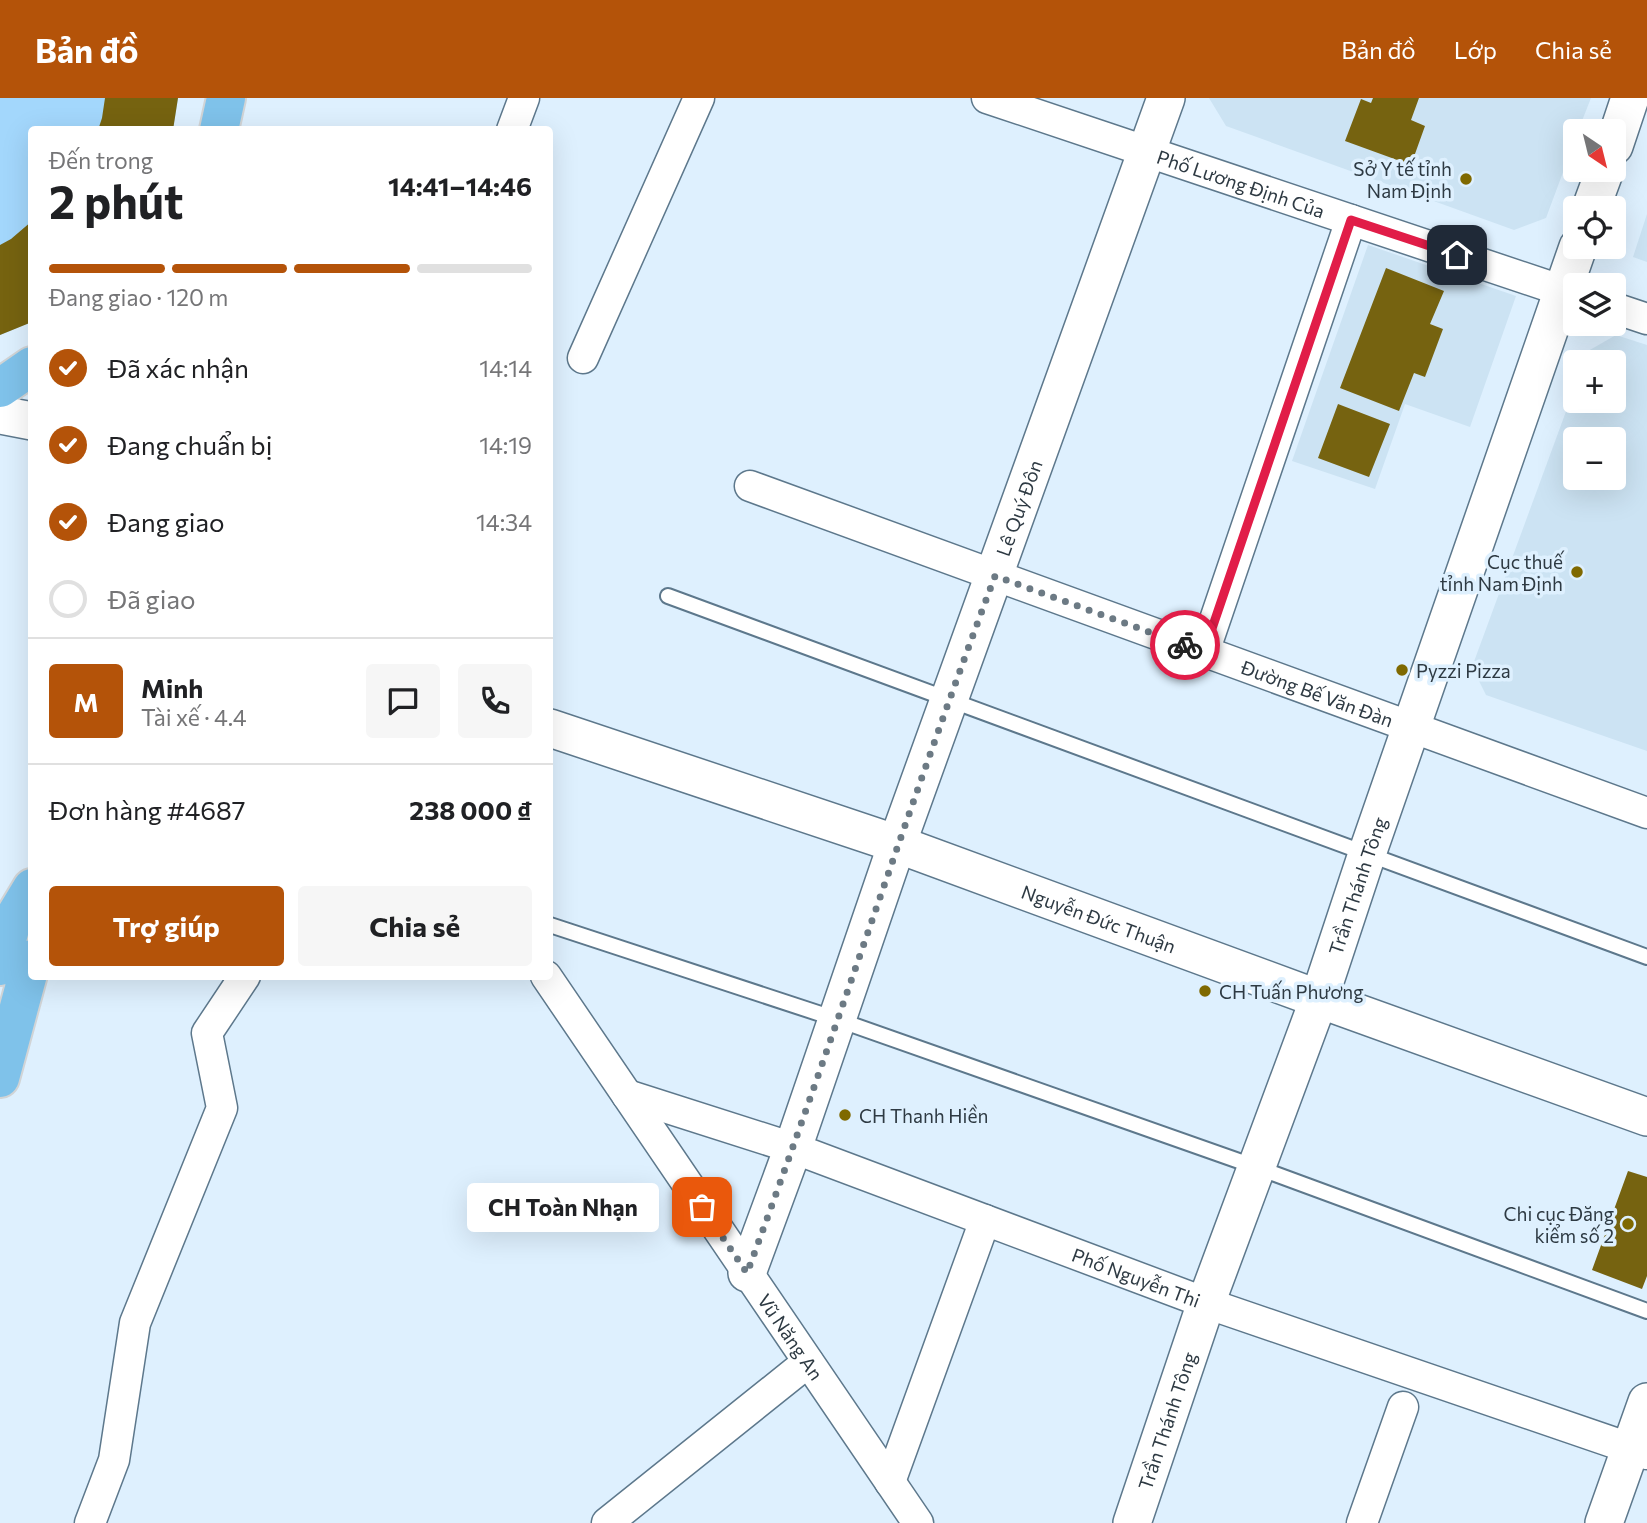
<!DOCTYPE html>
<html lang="vi">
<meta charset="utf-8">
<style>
body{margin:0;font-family:Commissioner,sans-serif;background:#f6f6f6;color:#202124;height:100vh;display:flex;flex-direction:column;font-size:26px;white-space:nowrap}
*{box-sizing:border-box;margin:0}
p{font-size:23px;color:#757577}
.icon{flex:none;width:38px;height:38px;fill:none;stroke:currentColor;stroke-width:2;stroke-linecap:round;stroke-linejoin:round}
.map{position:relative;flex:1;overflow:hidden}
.sheet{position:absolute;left:28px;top:28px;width:525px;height:854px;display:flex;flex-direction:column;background:#fff;border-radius:7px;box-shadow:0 7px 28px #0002}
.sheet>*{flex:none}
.needle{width:46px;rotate:145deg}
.fabs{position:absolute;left:1563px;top:21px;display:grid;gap:14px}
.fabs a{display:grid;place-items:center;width:63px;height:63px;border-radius:7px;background:#fff;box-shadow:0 7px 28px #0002;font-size:35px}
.pin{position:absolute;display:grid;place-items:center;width:60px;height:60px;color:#fff;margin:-30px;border-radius:14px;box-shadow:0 4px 10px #0006}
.courier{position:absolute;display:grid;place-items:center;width:70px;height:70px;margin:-35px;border:5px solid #e11d48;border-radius:50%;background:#fff;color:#222;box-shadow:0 2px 9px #0007}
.bubble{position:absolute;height:49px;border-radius:7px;background:#fff;box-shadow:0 7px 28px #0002;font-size:23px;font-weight:700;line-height:49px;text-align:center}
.headline em{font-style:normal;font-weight:700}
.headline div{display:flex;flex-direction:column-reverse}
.headline{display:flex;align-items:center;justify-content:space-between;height:119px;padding:0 21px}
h1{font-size:46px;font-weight:700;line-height:52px}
.bar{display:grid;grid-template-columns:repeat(4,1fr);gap:10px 7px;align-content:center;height:84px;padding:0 21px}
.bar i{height:9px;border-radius:5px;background:#e0e0e0}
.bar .on{background:#b45309}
.bar p{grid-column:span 4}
.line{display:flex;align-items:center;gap:18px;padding:0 21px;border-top:2px solid #e0e0e0}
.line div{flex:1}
.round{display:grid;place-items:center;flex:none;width:74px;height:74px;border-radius:7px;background:#f6f6f6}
ol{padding:0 21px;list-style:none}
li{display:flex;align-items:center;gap:21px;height:77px}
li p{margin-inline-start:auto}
li .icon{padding:7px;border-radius:50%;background:#b45309;color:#fff;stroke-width:4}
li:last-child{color:#757577}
li i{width:38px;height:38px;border:4px solid #e0e0e0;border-radius:50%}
.cta{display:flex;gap:14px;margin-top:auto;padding:14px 21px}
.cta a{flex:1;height:80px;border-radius:7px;background:#b45309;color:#fff;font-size:28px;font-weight:700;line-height:80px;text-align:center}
.cta a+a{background:#f6f6f6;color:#202124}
header{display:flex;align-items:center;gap:42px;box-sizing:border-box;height:98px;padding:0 35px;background:#b45309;color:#fff}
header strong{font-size:33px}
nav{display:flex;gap:38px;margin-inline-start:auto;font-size:24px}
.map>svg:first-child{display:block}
</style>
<header>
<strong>Bản đồ</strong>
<nav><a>Bản đồ</a><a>Lớp</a><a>Chia sẻ</a></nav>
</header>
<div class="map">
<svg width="1647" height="1425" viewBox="0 0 1647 1425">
<rect width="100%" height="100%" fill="#def0fe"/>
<path fill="#cce3f3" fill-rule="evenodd" d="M1209,0H1591L1578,33H1575V42L1546,120L1514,132L1226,28Z
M1647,116V164L1633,159Z
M1368,147L1516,198L1470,329L1405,306L1375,391L1292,363Z
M1616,237L1647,247V653L1486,597L1472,569L1575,289V303H1614V264H1584L1588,253ZM1575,341H1614V380H1575Z"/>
<path fill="#a3d7fc" d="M0,0H178L173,31L32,32L31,224L0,237Z"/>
<path fill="#766310" d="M105,0H178L173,32H98L102,20Z
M1373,0H1419L1411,22L1425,28L1411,67L1345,43L1361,1L1371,5Z
M32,123V224L0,237V147L11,141Z
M1386,170L1444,193L1430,226L1443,231L1425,279L1414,275L1399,313L1340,290Z
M1338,306L1390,326L1369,379L1318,360Z
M1628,1073L1647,1079V1178L1642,1191L1592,1172Z"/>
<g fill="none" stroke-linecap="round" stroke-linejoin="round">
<defs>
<path id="service" d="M668,498L1647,859
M550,827L836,921L1256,1069L1647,1213"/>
<g id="minor">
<path id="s1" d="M987,0L1575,197"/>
<path d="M512,32L524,0"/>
<path d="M1614,210L1647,221"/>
<path d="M583,260L699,0"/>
<path id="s2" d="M750,388L1647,715"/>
<path d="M1204,554L1351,122"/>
<path id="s3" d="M546,878L918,1425"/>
<path id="s4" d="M627,997L793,1050L1206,1205L1647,1356"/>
<path d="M890,1384L985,1122"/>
<path d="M90,1425L114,1362L135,1225L222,1010L207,935L245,878"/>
<path d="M607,1425L808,1264"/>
<path d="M1362,1425L1403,1309"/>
</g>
<g id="tertiary">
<path d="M1614,48L1630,0"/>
<path d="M1591,110L1605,72"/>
<path d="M0,317L32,323"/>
<path id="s5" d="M550,630L897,746L1319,901L1647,1019"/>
<path id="s6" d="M747,1175L793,1050L897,746L1166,0"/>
<path id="s7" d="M1132,1425L1206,1205L1319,901L1367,756L1578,149"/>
<path d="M1604,1425L1647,1304"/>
</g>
<path id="primary" d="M219,32L226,0
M0,290L32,268
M0,868L12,823L32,790
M0,980L32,861"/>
</defs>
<use href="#service" stroke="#5d788c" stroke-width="18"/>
<use href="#minor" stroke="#5d788c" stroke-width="33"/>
<use href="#tertiary" stroke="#5d788c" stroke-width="40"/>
<use href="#primary" stroke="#d1d4d6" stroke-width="42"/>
<use href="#service" stroke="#fff" stroke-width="14"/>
<use href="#minor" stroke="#fff" stroke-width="30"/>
<use href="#tertiary" stroke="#fff" stroke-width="37"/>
<use href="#primary" stroke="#7fc2ea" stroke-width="38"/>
</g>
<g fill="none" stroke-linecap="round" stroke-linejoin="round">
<path stroke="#6c7a84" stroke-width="7" stroke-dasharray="0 12.6" d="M702,1109L747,1175C833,944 908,709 995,478L1185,547"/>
<path stroke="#e11d48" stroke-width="9" d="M1185,547L1204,554L1351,122L1457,157"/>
</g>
<g fill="#7f6900" stroke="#def0fe" stroke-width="2.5">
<circle cx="1466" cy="81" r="7"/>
<circle cx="1577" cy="474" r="7"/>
<circle cx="1402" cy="572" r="7"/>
<circle cx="1205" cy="893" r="7"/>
<circle cx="845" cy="1017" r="7"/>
<circle cx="1628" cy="1126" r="7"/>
</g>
<g text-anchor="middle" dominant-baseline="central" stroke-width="7" stroke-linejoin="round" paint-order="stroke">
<g font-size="19" fill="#2e3a43" stroke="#def0fe" text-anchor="end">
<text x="1452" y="70">Sở Y tế tỉnh<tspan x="1452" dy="22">Nam Định</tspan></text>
<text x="1563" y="463">Cục thuế<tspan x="1563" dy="22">tỉnh Nam Định</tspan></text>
<text x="1416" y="572" text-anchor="start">Pyzzi Pizza</text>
<text x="1219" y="893" text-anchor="start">CH Tuấn Phương</text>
<text x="859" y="1017" text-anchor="start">CH Thanh Hiền</text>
<text x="1614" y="1115">Chi cục Đăng<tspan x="1614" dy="22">kiểm số 2</tspan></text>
</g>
<g font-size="19" fill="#2e3a43" stroke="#def0fe">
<text stroke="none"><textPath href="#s1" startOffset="268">Phố Lương Định Của</textPath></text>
<text stroke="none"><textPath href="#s6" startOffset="812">Lê Quý Đôn</textPath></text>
<text stroke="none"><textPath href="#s2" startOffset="604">Đường Bế Văn Đàn</textPath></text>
<text stroke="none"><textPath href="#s7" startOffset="676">Trần Thánh Tông</textPath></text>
<text stroke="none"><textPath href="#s5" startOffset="581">Nguyễn Đức Thuận</textPath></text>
<text stroke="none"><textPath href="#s4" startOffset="541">Phố Nguyễn Thi</textPath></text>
<text stroke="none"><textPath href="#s3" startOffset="436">Vũ Năng An</textPath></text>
<text stroke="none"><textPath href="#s7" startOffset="108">Trần Thánh Tông</textPath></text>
</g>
</g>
</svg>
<div class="fabs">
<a><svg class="needle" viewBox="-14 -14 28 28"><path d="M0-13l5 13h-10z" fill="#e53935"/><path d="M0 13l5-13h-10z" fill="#757577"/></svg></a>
<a><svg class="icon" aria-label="locate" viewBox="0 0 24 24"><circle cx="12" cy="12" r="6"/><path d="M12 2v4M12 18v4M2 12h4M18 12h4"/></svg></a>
<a><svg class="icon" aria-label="layers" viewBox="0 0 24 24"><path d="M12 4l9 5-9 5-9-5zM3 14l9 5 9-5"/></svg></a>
<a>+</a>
<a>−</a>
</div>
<div class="pin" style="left:702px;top:1109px;background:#ea580c"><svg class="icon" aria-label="bag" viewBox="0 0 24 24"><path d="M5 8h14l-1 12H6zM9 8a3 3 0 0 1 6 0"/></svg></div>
<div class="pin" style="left:1457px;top:157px;background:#1f2937"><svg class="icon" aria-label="home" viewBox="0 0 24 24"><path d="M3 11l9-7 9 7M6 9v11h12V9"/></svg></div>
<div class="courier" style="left:1185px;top:547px"><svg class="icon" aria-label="bike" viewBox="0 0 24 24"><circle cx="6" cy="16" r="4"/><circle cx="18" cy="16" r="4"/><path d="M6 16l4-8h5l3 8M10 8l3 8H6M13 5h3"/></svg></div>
<div class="bubble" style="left:467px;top:1085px;width:192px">CH Toàn Nhạn</div>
<section class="sheet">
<div class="headline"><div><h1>2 phút</h1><p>Đến trong</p></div><em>14:41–14:46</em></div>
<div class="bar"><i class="on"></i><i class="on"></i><i class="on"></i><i></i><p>Đang giao · 120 m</p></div>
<ol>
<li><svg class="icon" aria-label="check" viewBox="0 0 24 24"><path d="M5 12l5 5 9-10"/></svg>Đã xác nhận<p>14:14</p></li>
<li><svg class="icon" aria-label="check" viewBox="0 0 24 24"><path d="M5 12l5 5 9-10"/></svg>Đang chuẩn bị<p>14:19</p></li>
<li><svg class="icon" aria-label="check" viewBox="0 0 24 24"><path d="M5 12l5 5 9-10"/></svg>Đang giao<p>14:34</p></li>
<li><i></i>Đã giao</li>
</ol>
<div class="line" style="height:126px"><b class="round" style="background:#b45309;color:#fff">M</b><div><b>Minh</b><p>Tài xế · 4.4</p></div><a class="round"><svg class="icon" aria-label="chat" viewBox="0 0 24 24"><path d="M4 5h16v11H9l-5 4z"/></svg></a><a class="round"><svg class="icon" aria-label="phone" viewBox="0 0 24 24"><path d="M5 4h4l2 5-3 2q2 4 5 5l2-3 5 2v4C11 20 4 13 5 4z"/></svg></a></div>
<div class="line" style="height:91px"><div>Đơn hàng #4687</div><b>238 000 ₫</b></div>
<div class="cta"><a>Trợ giúp</a><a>Chia sẻ</a></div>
</section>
</div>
